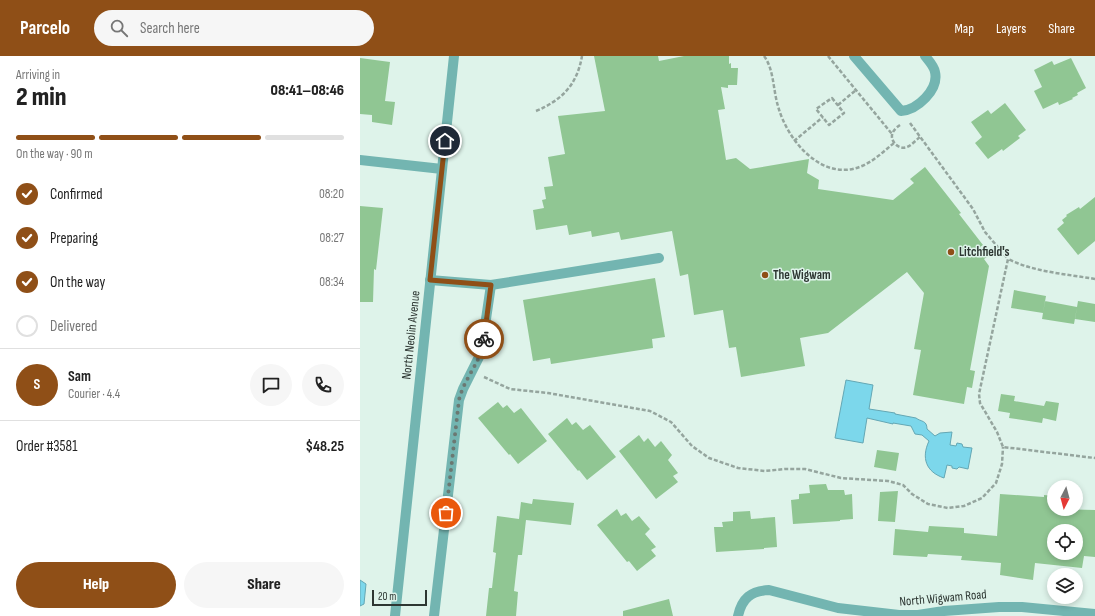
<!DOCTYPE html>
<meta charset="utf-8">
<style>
body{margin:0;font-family:"Sofia Sans Condensed",sans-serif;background:#f6f6f6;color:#222;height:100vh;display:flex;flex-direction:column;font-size:15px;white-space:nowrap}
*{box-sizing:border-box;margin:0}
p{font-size:13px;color:#767676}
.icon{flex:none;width:22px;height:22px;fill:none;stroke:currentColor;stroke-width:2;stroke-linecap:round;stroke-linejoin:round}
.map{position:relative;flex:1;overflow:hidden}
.sheet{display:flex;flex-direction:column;background:#fff;width:360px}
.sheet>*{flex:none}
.needle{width:26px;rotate:186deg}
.tools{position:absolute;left:687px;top:424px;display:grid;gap:8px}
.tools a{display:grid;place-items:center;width:36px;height:36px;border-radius:50%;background:#fff;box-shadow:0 2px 6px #0003;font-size:20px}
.scale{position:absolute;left:12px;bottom:10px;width:55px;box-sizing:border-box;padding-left:4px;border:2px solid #2d3632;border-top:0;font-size:11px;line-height:14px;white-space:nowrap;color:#2d3632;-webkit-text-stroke:3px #def3ea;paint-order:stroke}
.pin{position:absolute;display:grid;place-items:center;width:34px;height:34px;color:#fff;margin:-17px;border:2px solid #fff;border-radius:50%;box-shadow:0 1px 4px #0007}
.courier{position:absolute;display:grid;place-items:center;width:40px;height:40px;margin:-20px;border:3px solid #8f4f17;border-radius:50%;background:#fff;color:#222;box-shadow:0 1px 5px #0007}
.summary em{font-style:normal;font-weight:800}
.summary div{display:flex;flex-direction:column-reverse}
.summary{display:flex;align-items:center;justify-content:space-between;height:68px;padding:0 16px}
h1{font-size:26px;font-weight:800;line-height:30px}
.bar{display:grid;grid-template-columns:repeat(4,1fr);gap:6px 4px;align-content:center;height:48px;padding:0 16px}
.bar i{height:5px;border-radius:3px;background:#e0e0e0}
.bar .active{background:#8f4f17}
.bar p{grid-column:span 4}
.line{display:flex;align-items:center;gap:10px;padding:0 16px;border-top:1px solid #e0e0e0}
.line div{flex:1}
.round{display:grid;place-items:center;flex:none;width:42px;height:42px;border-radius:21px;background:#f6f6f6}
ol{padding:0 16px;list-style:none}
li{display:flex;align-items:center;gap:12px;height:44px}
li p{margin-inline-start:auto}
li .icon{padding:4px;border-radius:50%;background:#8f4f17;color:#fff;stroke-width:4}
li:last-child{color:#767676}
li i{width:22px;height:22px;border:2px solid #e0e0e0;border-radius:50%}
.button{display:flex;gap:8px;margin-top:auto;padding:8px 16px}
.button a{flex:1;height:46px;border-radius:24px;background:#8f4f17;color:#fff;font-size:16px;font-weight:800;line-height:46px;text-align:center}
.button a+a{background:#f6f6f6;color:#222}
header{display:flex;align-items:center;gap:24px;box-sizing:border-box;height:56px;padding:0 20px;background:#8f4f17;color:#fff}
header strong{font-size:19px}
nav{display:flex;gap:22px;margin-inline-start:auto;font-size:14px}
.search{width:280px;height:36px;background:#f6f6f6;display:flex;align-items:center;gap:10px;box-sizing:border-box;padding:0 14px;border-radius:22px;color:#767676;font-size:15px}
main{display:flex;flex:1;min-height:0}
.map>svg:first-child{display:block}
</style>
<header>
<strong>Parcelo</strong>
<div class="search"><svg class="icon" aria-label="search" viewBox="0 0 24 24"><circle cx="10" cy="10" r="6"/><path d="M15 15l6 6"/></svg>Search here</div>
<nav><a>Map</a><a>Layers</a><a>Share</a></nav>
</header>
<main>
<section class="sheet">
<div class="summary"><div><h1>2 min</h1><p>Arriving in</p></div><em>08:41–08:46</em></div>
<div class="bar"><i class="active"></i><i class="active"></i><i class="active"></i><i></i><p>On the way · 90 m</p></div>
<ol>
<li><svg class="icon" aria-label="check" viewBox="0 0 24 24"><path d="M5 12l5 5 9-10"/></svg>Confirmed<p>08:20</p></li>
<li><svg class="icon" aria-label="check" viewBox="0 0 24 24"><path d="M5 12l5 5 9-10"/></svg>Preparing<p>08:27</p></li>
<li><svg class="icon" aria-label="check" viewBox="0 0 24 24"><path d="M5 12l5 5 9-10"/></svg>On the way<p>08:34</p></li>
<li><i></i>Delivered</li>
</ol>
<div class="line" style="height:72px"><b class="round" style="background:#8f4f17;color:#fff">S</b><div><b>Sam</b><p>Courier · 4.4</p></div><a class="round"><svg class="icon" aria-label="chat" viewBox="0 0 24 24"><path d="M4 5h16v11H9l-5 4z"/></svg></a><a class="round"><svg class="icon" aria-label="phone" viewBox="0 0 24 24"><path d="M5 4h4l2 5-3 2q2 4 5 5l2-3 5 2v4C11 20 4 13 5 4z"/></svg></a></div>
<div class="line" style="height:52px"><div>Order #3581</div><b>$48.25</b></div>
<div class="button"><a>Help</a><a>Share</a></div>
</section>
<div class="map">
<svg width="735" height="560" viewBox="0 0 735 560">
<rect width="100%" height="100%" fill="#def3ea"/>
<path fill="#7cd7eb" stroke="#64a7b4" d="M486,324L513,329L509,353L535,357V358L556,362C561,366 567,364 567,373L575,380L580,377L592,376L590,389L596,390L597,387L602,388L603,391L612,392L608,413L599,411L597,413L592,412V410L587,409L584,422C566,416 561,402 569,385L562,379L555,378L551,370L533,367V368L507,362L503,387L475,382Z
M0,524L6,528L4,548L0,550Z"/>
<path fill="#90c693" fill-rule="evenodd" d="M234,0H298L299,5L324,0H369V8L371,7V12H378L377,29H368V32L361,31L365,53L358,54L366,104L376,102L390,113L449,103L447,117L459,124L458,133L533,144L554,127L550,123L565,111L601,157L599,158L623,189L620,191L627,201L624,203L629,210L610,314L615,315L612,332L607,331L604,348L553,339L561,294L554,293L564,237L547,216L468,277L440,282L445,310L381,321L376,291L369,292L363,254L334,259L328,218L320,220L312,175L261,184L259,176L232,181L231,175L209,179L207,169L176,174L173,154L184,152L182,144L186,143L184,131L193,130L188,101L205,98L198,60L245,55Z
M0,2L30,6L25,45L35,46L32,69L12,66V59L0,58Z
M711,2L726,32L717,37L718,39L712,42L713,43L699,49L698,46L683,53L674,35L682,31L674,14L692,5L694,9Z
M645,47L666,74L658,80L660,82L643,95L642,93L628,103L615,87L622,81L611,66L628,54L631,58Z
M735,141V185L718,199L697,173L704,167L702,164L707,160L706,159L719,151L720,153Z
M0,150L23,152L16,214L14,213L13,246H0Z
M295,222L305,281L292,283L293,292L191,308L190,302L173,305L163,244Z
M654,234L686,240L683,257L651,252Z
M685,245L717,251L714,268L682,263Z
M718,245L735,248V266L715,263Z
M641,338L655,340L654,345L684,350L686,345L699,347L696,365L683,362L682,367L649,362L650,357L638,355Z
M138,346L143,352L147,349L154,357L161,352L187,385L158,408L150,398L149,399L118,362Z
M207,362L212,369L216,366L223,374L230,369L256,401L227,424L219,414L218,415L188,378Z
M279,379L284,386L288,382L295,391L301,385L312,399L308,404L318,417L313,420L318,426L296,443L259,395Z
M517,394L539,397L536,415L514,411Z
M466,428L468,434H484L485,439L492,438L493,463L480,464V465L433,468L431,444L439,443V438L450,437L449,429Z
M538,435L535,466L518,465L520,436Z
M640,438L684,441V439L694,440V453L735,454V501L724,500L722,512L675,507L673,524L640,519L641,507L601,504L602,500L568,498L567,501L533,499L535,473L568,476L569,470L604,472V477L637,480ZM694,475H716V497H694Z
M173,443L214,447L211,469L166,464L162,499H158L154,535L158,536L156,560H126L129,532H132L136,497L133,496L137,460L159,463L161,446L172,448Z
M257,453L261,460L266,457L272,465L279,460L290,473L285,478L296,491L291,494L296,500L277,515L269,505L267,506L237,469Z
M390,455L391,463L415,461L417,491L404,492V493L356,496L354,471H363L362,466L373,465V456Z
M309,543L313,560H263V555Z"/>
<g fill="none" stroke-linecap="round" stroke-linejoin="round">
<path stroke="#95a59e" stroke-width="2.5" stroke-dasharray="4 2" stroke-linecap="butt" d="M404,0C414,13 413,34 418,50C427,84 462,127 502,110C514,105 524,95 534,87
M468,0L532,78
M472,42L484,57L469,69L456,53Z
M478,49L496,34
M176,55C202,44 217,29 222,0
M550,67L613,153L625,176L648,203
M540,69C537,71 533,74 532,79C531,87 540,94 547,91C552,89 556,84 560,81
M434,85L463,61
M735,223C706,218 674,216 648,203L619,338L620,347L637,376L643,391L735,402
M124,321L150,333L188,337L290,355L311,366L332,390L349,402L378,412L405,415L425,413H445L481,422L528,425L543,429L552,438L568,448L588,452L604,450L622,442L636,427L642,408L643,391"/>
<path stroke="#73b5b1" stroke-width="10" d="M70,224L131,229L299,202"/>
<path stroke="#73b5b1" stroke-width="10" d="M494,0L541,55C557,54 579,34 575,16C574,10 569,5 565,0
M0,104L82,113
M35,560L94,0
M74,560L99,344L103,333L121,297L131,229
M378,560C382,542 391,535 409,534L478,552L539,559H558L584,555L639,551H662L735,558"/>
</g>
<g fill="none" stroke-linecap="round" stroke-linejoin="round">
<path stroke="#6b7872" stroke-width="4" stroke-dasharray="0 7.2" d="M86,457L99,344C104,322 121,307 124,283"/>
<path stroke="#8f4f17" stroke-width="5" d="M85,85L70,224L131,229L124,283"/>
</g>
<g fill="#8f4f17" stroke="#def3ea" stroke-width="1.5">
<circle cx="591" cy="196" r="4"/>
<circle cx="405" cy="219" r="4"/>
</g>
<g text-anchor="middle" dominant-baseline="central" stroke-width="3" stroke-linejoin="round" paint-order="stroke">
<g font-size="13" font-weight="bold" fill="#2d3632" stroke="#def3ea" text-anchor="start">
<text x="599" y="196">Litchfield's</text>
<text x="413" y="219">The Wigwam</text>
</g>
<g font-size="13" fill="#2d3632" stroke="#def3ea">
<text transform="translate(51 279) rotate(-84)">North Neolin Avenue</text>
<text transform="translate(583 542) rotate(-5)">North Wigwam Road</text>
</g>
</g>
</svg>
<div class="tools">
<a><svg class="needle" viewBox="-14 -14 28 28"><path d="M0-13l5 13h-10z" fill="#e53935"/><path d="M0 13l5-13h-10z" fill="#767676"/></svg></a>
<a><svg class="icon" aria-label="locate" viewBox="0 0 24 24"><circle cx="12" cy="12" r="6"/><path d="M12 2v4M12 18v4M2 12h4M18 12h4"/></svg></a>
<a><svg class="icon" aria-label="layers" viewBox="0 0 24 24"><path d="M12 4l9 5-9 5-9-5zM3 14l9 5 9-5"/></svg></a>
</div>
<div class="scale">20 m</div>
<div class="pin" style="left:86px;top:457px;background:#ea580c"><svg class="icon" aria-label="bag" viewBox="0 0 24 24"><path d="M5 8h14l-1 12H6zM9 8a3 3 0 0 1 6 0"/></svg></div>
<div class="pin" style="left:85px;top:85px;background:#1f2937"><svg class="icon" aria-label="home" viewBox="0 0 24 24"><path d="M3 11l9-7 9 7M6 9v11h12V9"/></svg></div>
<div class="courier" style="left:124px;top:283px"><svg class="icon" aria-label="bike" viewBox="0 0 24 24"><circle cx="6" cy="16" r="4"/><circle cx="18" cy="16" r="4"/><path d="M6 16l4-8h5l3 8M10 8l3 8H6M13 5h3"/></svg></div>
</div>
</main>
